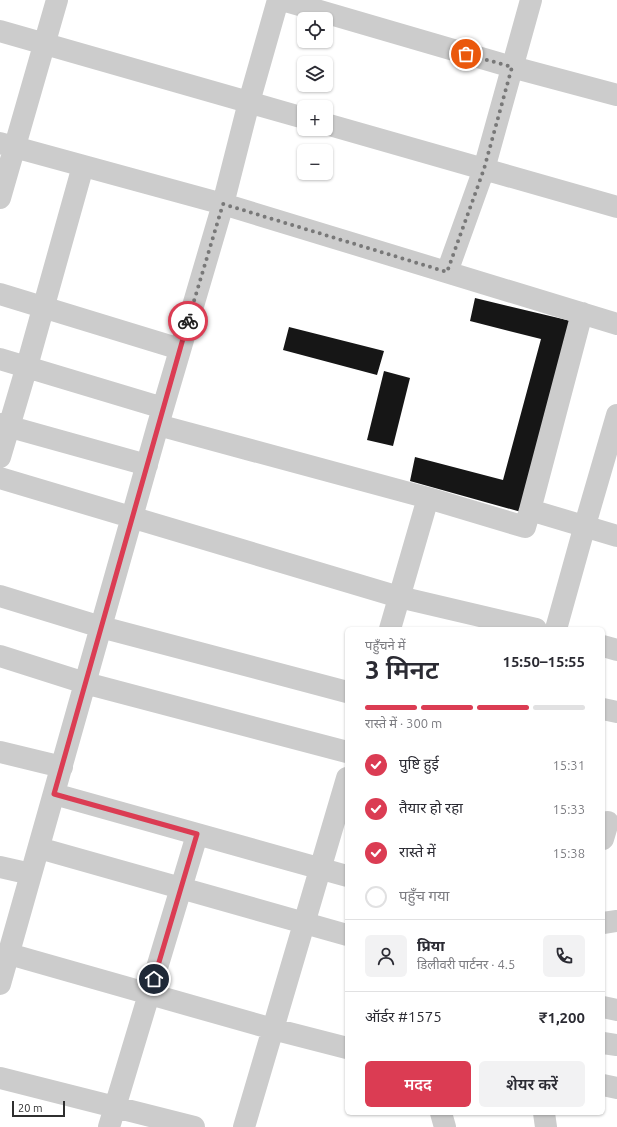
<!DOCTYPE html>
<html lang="hi">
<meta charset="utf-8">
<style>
body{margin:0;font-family:Ubuntu,"Noto Sans Devanagari",sans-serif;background:#f2f2f3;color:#2b2b33;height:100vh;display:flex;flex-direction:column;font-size:15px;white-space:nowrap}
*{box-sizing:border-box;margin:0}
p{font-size:13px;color:#7c7c81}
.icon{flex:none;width:22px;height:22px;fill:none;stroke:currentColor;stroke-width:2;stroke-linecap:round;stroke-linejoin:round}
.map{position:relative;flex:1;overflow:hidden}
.drawer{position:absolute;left:345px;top:627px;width:260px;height:488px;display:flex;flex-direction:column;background:#fff;border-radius:6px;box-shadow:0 1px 3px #0004}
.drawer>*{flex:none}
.controls{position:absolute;left:297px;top:12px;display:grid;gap:8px}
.controls a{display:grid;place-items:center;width:36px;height:36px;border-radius:6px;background:#fff;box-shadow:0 1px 3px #0004;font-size:20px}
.scale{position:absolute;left:12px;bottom:10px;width:53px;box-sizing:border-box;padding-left:4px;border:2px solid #2f2f2f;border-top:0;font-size:11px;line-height:14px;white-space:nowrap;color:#2f2f2f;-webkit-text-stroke:3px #fff;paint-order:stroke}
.pin{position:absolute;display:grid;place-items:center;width:34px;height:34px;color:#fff;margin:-17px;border:2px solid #fff;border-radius:50%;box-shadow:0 1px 4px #0007}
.courier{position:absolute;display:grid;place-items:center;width:40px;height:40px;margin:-20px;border:3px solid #db3c53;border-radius:50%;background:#fff;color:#222;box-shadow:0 1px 5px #0007}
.overview em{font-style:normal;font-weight:600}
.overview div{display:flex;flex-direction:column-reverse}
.overview{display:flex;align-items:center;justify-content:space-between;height:68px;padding:0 20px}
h1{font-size:26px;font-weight:600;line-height:30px}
.bar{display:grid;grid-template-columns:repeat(4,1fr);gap:6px 4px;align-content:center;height:48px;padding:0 20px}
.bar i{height:5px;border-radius:3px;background:#e1e1e2}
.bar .current{background:#db3c53}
.bar p{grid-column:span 4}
.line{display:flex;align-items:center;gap:10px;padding:0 20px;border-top:1px solid #e1e1e2}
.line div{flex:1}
.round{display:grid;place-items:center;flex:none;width:42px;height:42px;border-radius:6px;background:#f2f2f3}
ol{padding:0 20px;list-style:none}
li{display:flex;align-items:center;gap:12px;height:44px}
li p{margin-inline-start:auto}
li .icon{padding:4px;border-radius:50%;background:#db3c53;color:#fff;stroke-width:4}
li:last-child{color:#7c7c81}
li i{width:22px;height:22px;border:2px solid #e1e1e2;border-radius:50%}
.action{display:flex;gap:8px;margin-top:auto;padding:8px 20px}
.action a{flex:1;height:46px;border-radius:6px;background:#db3c53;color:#fff;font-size:16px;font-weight:600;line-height:46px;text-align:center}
.action a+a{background:#f2f2f3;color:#2b2b33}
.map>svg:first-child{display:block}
</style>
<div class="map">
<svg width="617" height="1127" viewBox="0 0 617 1127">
<rect width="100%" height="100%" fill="#fff"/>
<path fill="#161616" d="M475,298L571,321L521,512L410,481L415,457L503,480L541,339L470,321Z
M289,327L384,351L377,375L283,350Z
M384,371L410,378L393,446L367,440Z"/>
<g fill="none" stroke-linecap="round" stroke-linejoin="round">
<path stroke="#ccc" stroke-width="22" d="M282,0L512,67L617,95
M0,31L304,118
M326,124L617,207
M0,143L223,204L617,324
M0,198L57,0
M447,272L484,169L531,0
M0,294L180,349
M0,359L163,408
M0,424L147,465
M158,425L428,498L525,527L530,510L617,536
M0,457L27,366L83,166
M0,478L399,597L536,629
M530,510L582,313
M0,596L101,627L347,692
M390,629L428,498
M556,629L585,525L617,415
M603,646L617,650
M0,656L85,683L347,752
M603,709L617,712
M0,752L62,767
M54,794L347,876
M603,839L608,822
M39,848L347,935
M0,867L31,874
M603,923L617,921
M9,954L273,1029L347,1048
M0,984L158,425L223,204L249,102L278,0
M603,1007L617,1010
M603,1043L617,1045
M0,1078L194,1127
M603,1085L617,1088
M441,1113L445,1127
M544,1113L546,1127
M109,1127L197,835
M244,1127L347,778"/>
</g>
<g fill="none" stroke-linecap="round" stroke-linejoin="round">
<path stroke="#787878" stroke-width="4" stroke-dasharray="0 7.2" d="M188,321L223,204L447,272L484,169L512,67L466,54"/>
<path stroke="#db3c53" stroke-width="5" d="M154,979L197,834L54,794L188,321"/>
</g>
</svg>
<div class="controls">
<a><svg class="icon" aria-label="locate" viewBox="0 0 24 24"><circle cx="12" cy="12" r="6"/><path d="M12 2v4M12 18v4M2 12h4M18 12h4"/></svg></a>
<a><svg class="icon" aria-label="layers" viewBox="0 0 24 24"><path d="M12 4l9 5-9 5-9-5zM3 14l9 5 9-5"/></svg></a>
<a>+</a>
<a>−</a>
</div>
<div class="scale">20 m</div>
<div class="pin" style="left:466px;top:54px;background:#ea580c"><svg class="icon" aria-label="bag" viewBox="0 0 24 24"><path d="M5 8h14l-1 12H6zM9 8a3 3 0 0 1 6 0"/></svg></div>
<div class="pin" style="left:154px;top:979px;background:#1f2937"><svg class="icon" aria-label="home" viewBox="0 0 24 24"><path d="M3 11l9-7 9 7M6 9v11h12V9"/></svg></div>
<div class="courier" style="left:188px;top:321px"><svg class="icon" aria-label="bike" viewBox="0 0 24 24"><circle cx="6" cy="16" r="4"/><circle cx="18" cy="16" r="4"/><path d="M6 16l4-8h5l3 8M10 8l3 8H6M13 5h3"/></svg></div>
<section class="drawer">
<div class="overview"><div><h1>3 मिनट</h1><p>पहुँचने में</p></div><em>15:50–15:55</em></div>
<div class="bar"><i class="current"></i><i class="current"></i><i class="current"></i><i></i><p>रास्ते में · 300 m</p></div>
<ol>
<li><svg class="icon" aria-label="check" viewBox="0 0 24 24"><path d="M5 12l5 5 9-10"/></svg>पुष्टि हुई<p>15:31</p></li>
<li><svg class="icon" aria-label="check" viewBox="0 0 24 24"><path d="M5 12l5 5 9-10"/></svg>तैयार हो रहा<p>15:33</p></li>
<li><svg class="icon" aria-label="check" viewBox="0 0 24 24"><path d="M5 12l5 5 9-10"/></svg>रास्ते में<p>15:38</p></li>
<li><i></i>पहुँच गया</li>
</ol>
<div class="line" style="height:72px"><a class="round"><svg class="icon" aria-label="person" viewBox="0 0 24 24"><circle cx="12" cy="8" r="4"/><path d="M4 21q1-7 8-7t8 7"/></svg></a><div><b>प्रिया</b><p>डिलीवरी पार्टनर · 4.5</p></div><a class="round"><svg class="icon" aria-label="phone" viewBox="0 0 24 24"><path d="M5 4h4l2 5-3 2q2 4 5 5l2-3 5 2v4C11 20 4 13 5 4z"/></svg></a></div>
<div class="line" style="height:52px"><div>ऑर्डर #1575</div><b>₹1,200</b></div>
<div class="action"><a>मदद</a><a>शेयर करें</a></div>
</section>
</div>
